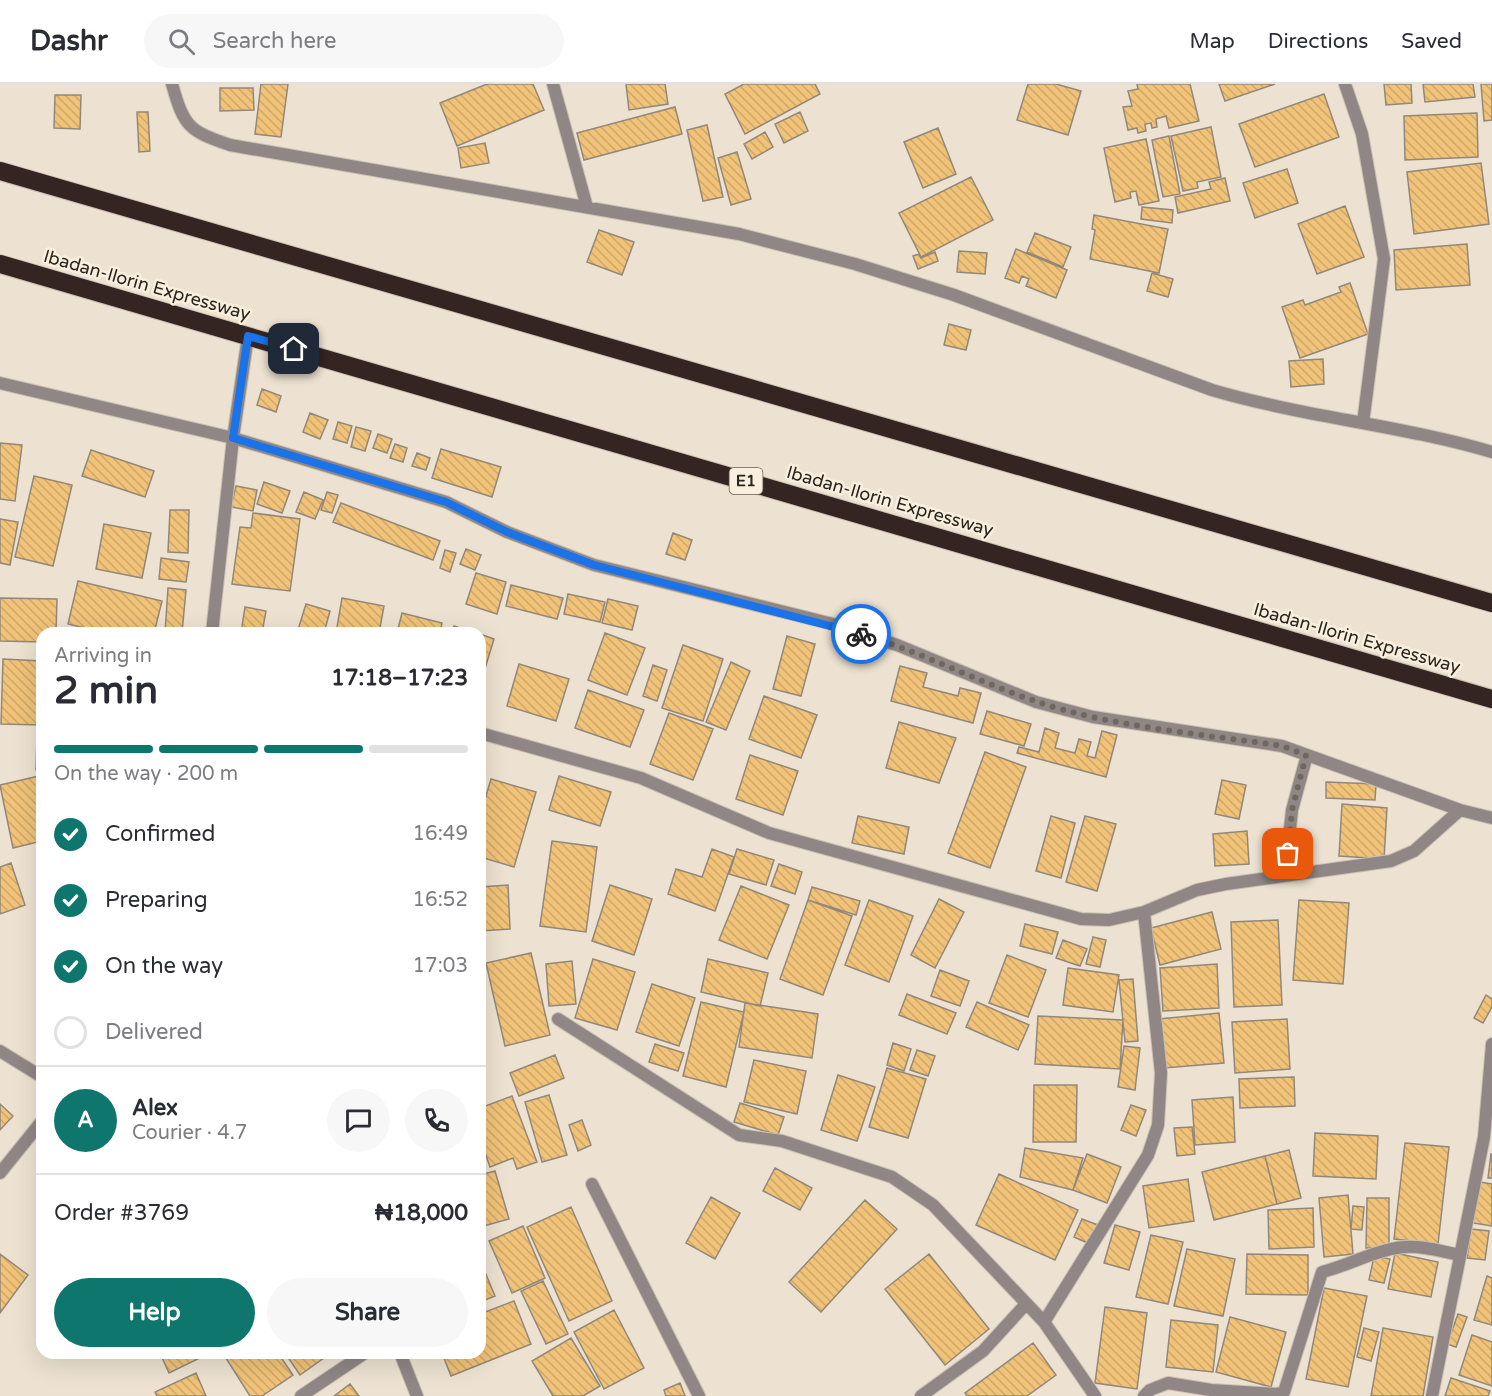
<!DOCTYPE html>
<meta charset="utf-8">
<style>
body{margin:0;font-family:"Varela Round",sans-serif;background:#f7f7f7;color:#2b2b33;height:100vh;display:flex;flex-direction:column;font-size:22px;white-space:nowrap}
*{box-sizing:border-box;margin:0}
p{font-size:20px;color:#7c7c81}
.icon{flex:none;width:33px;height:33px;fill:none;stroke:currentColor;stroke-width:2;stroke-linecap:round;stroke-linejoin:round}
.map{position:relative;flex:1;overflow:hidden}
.side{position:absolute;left:36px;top:543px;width:450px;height:732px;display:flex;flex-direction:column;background:#fff;border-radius:18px;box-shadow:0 6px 24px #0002}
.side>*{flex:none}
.pin{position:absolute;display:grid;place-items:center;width:51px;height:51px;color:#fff;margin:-26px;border-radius:12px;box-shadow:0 3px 9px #0006}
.courier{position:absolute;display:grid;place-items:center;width:60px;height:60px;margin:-30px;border:4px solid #1a73e8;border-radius:50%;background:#fff;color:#222;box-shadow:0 2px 8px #0007}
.head em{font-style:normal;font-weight:700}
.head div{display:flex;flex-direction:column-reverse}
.head{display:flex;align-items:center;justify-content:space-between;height:102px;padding:0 18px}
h1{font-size:39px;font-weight:700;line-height:45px}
.bar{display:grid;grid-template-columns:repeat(4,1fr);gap:9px 6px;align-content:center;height:72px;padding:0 18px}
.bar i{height:8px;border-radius:4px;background:#e1e1e2}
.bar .selected{background:#0f766e}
.bar p{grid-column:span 4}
.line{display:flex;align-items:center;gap:15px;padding:0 18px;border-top:2px solid #e1e1e2}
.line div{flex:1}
.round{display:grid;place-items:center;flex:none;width:63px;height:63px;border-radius:32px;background:#f7f7f7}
ol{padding:0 18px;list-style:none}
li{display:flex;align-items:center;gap:18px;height:66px}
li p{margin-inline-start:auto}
li .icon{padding:6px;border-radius:50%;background:#0f766e;color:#fff;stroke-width:4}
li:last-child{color:#7c7c81}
li i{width:33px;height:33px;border:3px solid #e1e1e2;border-radius:50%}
.cta{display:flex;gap:12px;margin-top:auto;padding:12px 18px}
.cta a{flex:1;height:69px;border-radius:36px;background:#0f766e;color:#fff;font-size:24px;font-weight:700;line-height:69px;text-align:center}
.cta a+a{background:#f7f7f7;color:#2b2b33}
header{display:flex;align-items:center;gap:36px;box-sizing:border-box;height:84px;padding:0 30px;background:#fff;border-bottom:2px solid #e1e1e2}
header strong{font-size:28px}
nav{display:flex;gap:33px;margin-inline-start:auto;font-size:21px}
.search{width:420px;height:54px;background:#f7f7f7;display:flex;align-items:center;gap:15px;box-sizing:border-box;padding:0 21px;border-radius:33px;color:#7c7c81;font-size:22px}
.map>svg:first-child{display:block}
</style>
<header>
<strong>Dashr</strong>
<div class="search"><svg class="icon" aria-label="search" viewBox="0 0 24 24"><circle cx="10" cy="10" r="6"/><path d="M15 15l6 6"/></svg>Search here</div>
<nav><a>Map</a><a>Directions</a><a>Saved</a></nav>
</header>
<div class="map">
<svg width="1492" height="1312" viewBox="0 0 1492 1312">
<defs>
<pattern id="building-back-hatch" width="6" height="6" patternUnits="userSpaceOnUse" patternTransform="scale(1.5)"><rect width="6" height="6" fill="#f1c379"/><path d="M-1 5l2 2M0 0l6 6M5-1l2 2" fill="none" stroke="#cfa768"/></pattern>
</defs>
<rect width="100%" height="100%" fill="#ede2d1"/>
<path fill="url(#building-back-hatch)" stroke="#928879" stroke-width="1.5" d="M261,0H288L281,53L255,50Z
M487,0H533L544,26L457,62L440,19Z
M626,0H665L668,20L629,26Z
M744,0H815L820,10L745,50L725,10Z
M1028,0H1056L1081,7L1068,51L1017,36Z
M1137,0H1190L1199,37L1169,44L1166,32L1156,35L1157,43L1152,44L1151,39L1145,40L1146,47L1138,49L1137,44L1128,46L1123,23L1132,22L1128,7L1138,5Z
M1219,0H1275L1225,17Z
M1384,0H1411L1412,19L1386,21Z
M1423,0H1473L1475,13L1425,18Z
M1481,0H1492V36L1484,37Z
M220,4H253L254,26L220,27Z
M1324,10L1339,53L1255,83L1239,40Z
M55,11H81L80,45L54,44Z
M675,23L682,50L584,76L577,49Z
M137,28H148L150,67L139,68Z
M800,28L808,47L784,59L775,40Z
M1477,29L1478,73L1405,76L1404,32Z
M707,41L723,113L703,117L687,46Z
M1211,43L1221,93L1197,98L1198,104L1183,107L1171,52Z
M938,44L956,90L923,104L904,58Z
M765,48L773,63L752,75L744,60Z
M1169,52L1180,110L1163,113L1152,56Z
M1146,55L1159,117L1139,121L1136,107L1130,108L1131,114L1115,118L1104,64Z
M485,59L489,79L461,84L458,64Z
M737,68L751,115L731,121L718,74Z
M1481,79L1489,140L1414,150L1407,88Z
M1287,85L1298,119L1255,134L1243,99Z
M971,93L993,136L921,173L899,129Z
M1225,94L1230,117L1178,129L1175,113L1211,105L1209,98Z
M1345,122L1364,173L1317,190L1298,140Z
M1142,123L1173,126L1172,139L1141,135Z
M1094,131L1168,145L1159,189L1090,175L1095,146L1092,145Z
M599,146L634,158L622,191L587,178Z
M1035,149L1071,163L1063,183L1027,168Z
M1467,160L1470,201L1396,206L1394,166Z
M1016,165L1067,186L1056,214L1026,202L1029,195L1022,192L1019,199L1005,194Z
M959,167L987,169L985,190L957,188Z
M935,168L938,177L918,185L913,172L919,170L921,174Z
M1152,189L1173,195L1168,213L1147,207Z
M1350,199L1368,250L1300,274L1282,223L1303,216L1305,221L1341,208L1339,203Z
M949,240L971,246L966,266L944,261Z
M1323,275L1324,300L1291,303L1289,277Z
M262,305L281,312L276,328L257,321Z
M310,329L328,336L320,355L303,348Z
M338,338L352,342L347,359L333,355Z
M356,343L371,347L365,367L351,363Z
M378,350L392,355L387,369L373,364Z
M0,359L22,361L15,417L0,415Z
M395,360L407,364L403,378L390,374Z
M441,365L501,383L492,413L432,394Z
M91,366L154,387L145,413L82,392Z
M417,369L430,374L426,386L412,382Z
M34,392L72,401L53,482L15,473Z
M264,398L290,407L282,429L257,420Z
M236,402L257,406L253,427L231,423Z
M304,408L323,416L315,435L296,428Z
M327,408L338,411L332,429L321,426Z
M341,419L440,457L433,476L333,438Z
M170,426H189L188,469L168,468Z
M253,429L300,435L290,507L232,500L240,443L251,444Z
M0,435L18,438L10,481L0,479Z
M104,440L151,449L142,494L96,485Z
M673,449L692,456L685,476L666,470Z
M466,465L481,471L475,486L460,480Z
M445,466L456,469L450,488L440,484Z
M161,474L189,478L186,498L159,495Z
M476,489L506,498L497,530L466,520Z
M78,497L162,517L154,549H105L68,540Z
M511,501L563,514L557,535L506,522Z
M168,504L186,506L182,549H165Z
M568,510L605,518L600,538L564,530Z
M0,514L57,515L56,549H42V558L0,557Z
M342,514L384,522L379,549H336Z
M608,515L638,522L632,546L602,539Z
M306,520L330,527L324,549H297Z
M245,523L266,527L262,549H241Z
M402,529L442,539L440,549H397Z
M454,542L476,549H452Z
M605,549L645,564L627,611L588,596Z
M480,550L494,555L480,601Z
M787,552L815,560L801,612L773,605Z
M683,561L723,575L703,637L662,624Z
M3,575L42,577V641L1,640Z
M731,578L750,587L726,646L706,638Z
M519,580L569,595L556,637L507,622Z
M653,581L667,586L657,617L643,612Z
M900,582L927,589L923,603L958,612L960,604L981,609L973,639L891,617Z
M588,606L644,626L630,663L575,644Z
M764,612L817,631L801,674L749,655Z
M987,627L1031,640L1024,662L980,650Z
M669,629L713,645L693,696L650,680Z
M899,638L956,654L939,699L886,684Z
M1045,644L1059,649L1055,664L1075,669L1079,655L1091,658L1087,672L1095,674L1102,647L1117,651L1106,693L1017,669L1019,663L1039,668Z
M37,649H42V686H36Z
M985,668L1026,683L990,784L948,769Z
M750,671L798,687L783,731L736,715Z
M39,692L42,705V757L13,764L0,701Z
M559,692L611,708L600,742L549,726Z
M491,695L536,708L514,783L480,773V732Z
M1222,696L1246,701L1239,735L1215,730Z
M1326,698L1376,700L1375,716L1326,714Z
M1342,720L1387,724L1384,775L1339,772Z
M858,732L909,743L904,770L852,759Z
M1051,732L1075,739L1061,794L1036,787Z
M1085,732L1116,740L1097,807L1066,798Z
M1247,747L1249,780L1215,782L1213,750Z
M552,757L597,763L586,848L540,842Z
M712,765L734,773L715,827L668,810L676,785L702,793Z
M737,765L774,776L766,801L729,790Z
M11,779L25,821L0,830V783Z
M779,780L802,788L795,810L771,802Z
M508,801L510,845L480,847V803Z
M610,801L652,815L634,871L592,857Z
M741,802L789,821L767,875L719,856Z
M812,803L860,817L856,831L808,816Z
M939,815L964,828L935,884L911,871Z
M808,816L852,832L823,911L780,895Z
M869,816L913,832L889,898L845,881Z
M1299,816L1349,819L1343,900L1293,896Z
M1212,828L1221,865L1160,881L1151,844Z
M1278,836L1282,921L1234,923L1231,838Z
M1025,840L1058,848L1052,870L1020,862Z
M1093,853L1106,856L1100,883L1086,880Z
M1063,856L1087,865L1080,882L1056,874Z
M531,869L550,951L505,962L486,879Z
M1007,871L1046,886L1028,933L989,919Z
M593,875L635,888L617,946L575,934Z
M708,875L768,889L760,922L701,908Z
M572,877L576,920L549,922L546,880Z
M1217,880L1219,924L1163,927L1160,884Z
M1068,884L1119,891L1113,928L1063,921Z
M940,886L969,897L960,922L931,912Z
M1133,895L1138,957L1125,958L1119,896Z
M652,900L695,914L679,962L636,948Z
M907,910L956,929L947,950L899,931Z
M1486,911L1492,915V923L1483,939L1474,934Z
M480,917L485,932L480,933Z
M701,918L744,928L726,1003L683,992Z
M977,918L1029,941L1018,966L966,943Z
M745,919L818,930L812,974L739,963Z
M1219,929L1224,979L1164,984L1159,935Z
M1038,932L1123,936L1120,985L1035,980Z
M1287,935L1290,985L1235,989L1232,938Z
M893,959L911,965L904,987L887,981Z
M655,960L684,969L678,987L649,978Z
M1124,962L1140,964L1135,1006L1118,1003Z
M917,966L935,972L928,992L910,986Z
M555,971L564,994L519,1012L510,989Z
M754,976L806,987L797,1030L744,1018Z
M887,984L926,995L908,1054L869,1043Z
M838,991L875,1003L857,1057L821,1046Z
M1294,993L1295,1022L1240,1024L1239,995Z
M1034,1001H1077L1076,1058H1033Z
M549,1011L567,1071L542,1078L525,1018Z
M512,1012L537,1078L517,1085L513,1074L490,1083L480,1055V1024Z
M1233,1013L1235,1058L1195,1061L1192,1016Z
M740,1019L784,1033L778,1051L734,1038Z
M0,1020L13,1032L0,1046Z
M1131,1021L1146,1026L1136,1052L1121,1046Z
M582,1036L591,1061L578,1067L569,1041Z
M1192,1043L1195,1070L1177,1072L1174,1044Z
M1315,1049L1378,1052L1376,1095L1313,1092Z
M1405,1059L1449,1063L1438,1160L1394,1155Z
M1025,1064L1083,1074L1073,1106L1020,1093Z
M1289,1066L1301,1114L1277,1120L1265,1072Z
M1087,1070L1121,1083L1107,1119L1073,1106Z
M1491,1070H1492V1094H1488Z
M1265,1072L1277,1120L1214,1136L1202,1088Z
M775,1084L812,1104L800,1126L763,1107Z
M495,1087L509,1135L480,1143V1091Z
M999,1090L1078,1126L1055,1176L976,1141Z
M1188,1095L1194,1137L1149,1144L1143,1102Z
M1480,1098L1492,1100V1142L1473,1139Z
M1348,1111L1353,1170L1324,1173L1319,1114Z
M711,1113L740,1129L715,1175L686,1159Z
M1367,1114H1389V1164H1366Z
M865,1116L897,1145L821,1228L789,1198Z
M1353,1122L1364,1123L1362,1146L1351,1145Z
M571,1123L612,1217L569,1237L527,1143Z
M1313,1124L1314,1163L1269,1165L1268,1126Z
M1082,1135L1098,1141L1090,1160L1074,1153Z
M1115,1141L1140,1148L1129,1186L1104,1179Z
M523,1142L545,1194L512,1209L489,1157Z
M1471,1145L1489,1147L1485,1176L1467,1174Z
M1151,1151L1183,1158L1168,1220L1136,1213Z
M1187,1165L1235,1175L1223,1232L1174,1222Z
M1395,1169L1438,1178L1431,1213L1388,1205Z
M0,1170L28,1191L0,1229Z
M929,1170L989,1245L945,1281L885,1205Z
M1247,1170L1308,1171V1211L1246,1210Z
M1374,1172L1390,1175L1384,1199L1369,1196Z
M480,1176L495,1212L480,1218Z
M1487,1192L1492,1194V1241L1474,1236Z
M543,1197L568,1250L546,1260L521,1207Z
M1324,1204L1367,1212L1348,1303L1306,1295Z
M514,1217L531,1260L451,1292L442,1269H480V1230Z
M1105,1223L1147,1229L1137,1305L1095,1299Z
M614,1226L644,1284L604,1305L574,1248Z
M1458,1230L1467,1233L1456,1263L1447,1260Z
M1230,1233L1286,1248L1271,1303L1216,1288Z
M1171,1236L1218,1241L1213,1288L1166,1283Z
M1364,1244L1379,1248L1371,1277L1357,1273Z
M1383,1244L1433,1253L1423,1312H1371Z
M1472,1251L1492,1258V1302L1459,1291Z
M571,1254L600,1302L583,1312H553L532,1277Z
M1033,1259L1056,1291L1027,1312H967L965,1309Z
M160,1269H200L202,1273L169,1289Z
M227,1269H278L293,1291L262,1312H250L224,1271Z
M285,1269H331L300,1291Z
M196,1289L206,1312H157L155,1308Z
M1451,1294L1490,1307L1488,1312H1445Z
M680,1299L685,1312H666L664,1306Z
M350,1300L359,1312H334Z"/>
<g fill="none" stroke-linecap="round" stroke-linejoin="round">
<defs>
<path id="minor" d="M172,0C184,43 189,47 230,61L739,150L855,180L954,211L1212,306C1304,333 1400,341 1492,368
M553,0L587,123
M1345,0L1362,50L1384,175L1363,339
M0,299L233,354L446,418L507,448L594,481L829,539L897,561L1036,618L1093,633L1282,662L1460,726L1492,734
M212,549L233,354L248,252
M480,649L641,694L769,749L1081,835L1109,836L1144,828L1197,806L1226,800L1391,777L1414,767L1460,726
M1285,791L1292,726L1307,671
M558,935L739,1051L782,1057L892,1093L933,1121L1044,1238L1095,1312
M0,967L42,993
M0,1089L42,1037
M592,1100L699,1312
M1044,1238L1148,1071L1158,1041L1161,989L1144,828
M400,1269L417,1312
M301,1312L365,1269
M921,1312L983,1267L1026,1220
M1144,1312L1150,1306L1168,1299L1211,1306L1276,1310L1284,1308L1322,1188C1350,1181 1374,1166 1404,1163C1421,1161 1443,1168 1460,1171
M1432,1312L1484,1053L1492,960"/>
<path id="motorway" d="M0,87L1492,519
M0,180L1492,615"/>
</defs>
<use href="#minor" stroke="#cac0b1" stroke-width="14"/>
<use href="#motorway" stroke="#cac0b1" stroke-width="20"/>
<use href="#minor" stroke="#8f8685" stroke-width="12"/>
<use href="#motorway" stroke="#342422" stroke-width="18"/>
</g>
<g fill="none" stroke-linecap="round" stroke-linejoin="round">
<path stroke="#6e675d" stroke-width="6" stroke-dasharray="0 10.8" d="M861,550C921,568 976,597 1035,617C1109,643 1204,650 1282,662L1306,671L1292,726L1288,770"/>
<path stroke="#1a73e8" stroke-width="8" d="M294,265L248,252L233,354L446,418L507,448L594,481L861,550"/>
</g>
<g text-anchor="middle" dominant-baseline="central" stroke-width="5" stroke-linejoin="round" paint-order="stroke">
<rect fill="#faefde" stroke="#686258" stroke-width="1.5" x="729.5" y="384" width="33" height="26" rx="4.5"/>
<g font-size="16" font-weight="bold" fill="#29251f">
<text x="746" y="397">E1</text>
</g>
<g font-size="18" fill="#29251f" stroke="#faefde">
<text transform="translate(147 201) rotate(16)">Ibadan-Ilorin Expressway</text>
<text transform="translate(890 417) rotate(16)">Ibadan-Ilorin Expressway</text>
<text transform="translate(1357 554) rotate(16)">Ibadan-Ilorin Expressway</text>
</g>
</g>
</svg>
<div class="pin" style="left:1288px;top:770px;background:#ea580c"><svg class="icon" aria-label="bag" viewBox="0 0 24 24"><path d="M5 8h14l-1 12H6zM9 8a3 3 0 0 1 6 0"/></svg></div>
<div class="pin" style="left:294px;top:265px;background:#1f2937"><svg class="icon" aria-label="home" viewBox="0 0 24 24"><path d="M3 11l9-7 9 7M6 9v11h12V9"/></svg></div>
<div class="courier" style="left:861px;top:550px"><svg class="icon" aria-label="bike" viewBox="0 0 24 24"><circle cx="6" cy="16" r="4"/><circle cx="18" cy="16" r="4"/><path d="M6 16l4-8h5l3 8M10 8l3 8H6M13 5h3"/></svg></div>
<section class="side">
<div class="head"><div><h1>2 min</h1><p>Arriving in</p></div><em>17:18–17:23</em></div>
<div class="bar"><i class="selected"></i><i class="selected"></i><i class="selected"></i><i></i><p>On the way · 200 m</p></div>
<ol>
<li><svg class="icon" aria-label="check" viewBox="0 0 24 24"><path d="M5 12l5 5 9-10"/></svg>Confirmed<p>16:49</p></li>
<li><svg class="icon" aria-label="check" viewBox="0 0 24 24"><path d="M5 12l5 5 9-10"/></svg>Preparing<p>16:52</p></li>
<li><svg class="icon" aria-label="check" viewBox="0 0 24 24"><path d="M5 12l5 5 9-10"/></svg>On the way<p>17:03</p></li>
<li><i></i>Delivered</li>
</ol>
<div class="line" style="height:108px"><b class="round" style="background:#0f766e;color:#fff">A</b><div><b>Alex</b><p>Courier · 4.7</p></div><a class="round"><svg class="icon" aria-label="chat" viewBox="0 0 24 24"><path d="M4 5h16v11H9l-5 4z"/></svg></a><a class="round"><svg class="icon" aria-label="phone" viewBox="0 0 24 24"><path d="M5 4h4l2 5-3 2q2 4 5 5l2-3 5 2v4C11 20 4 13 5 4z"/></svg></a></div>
<div class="line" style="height:78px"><div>Order #3769</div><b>₦18,000</b></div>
<div class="cta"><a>Help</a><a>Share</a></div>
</section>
</div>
